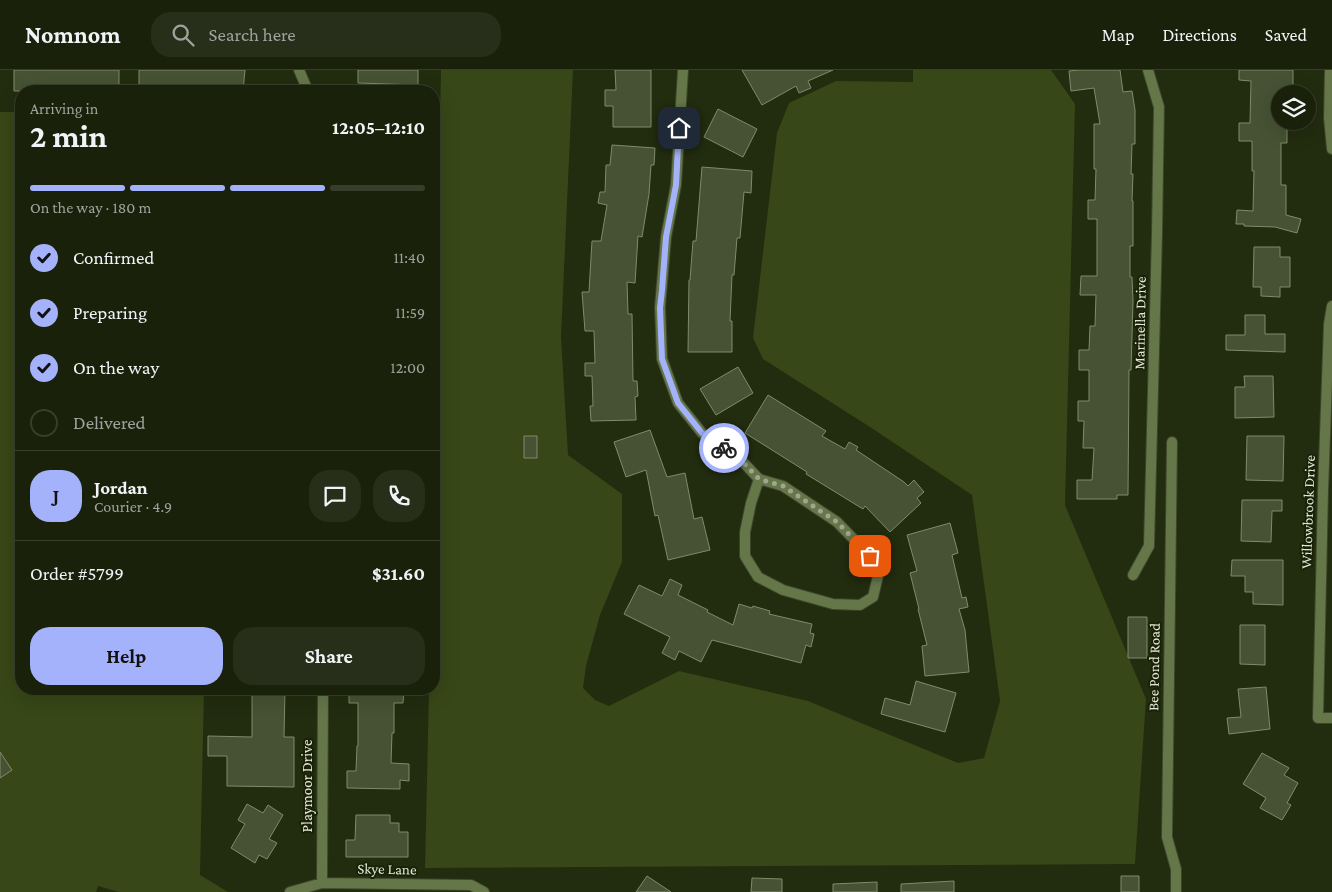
<!DOCTYPE html>
<meta charset="utf-8">
<style>
body{margin:0;font-family:"Crimson Pro",serif;background:#272e19;color:#f1f3f6;height:100vh;display:flex;flex-direction:column;font-size:19px;white-space:nowrap}
*{box-sizing:border-box;margin:0}
p{font-size:16px;color:#9fa39d}
.icon{flex:none;width:28px;height:28px;fill:none;stroke:currentColor;stroke-width:2;stroke-linecap:round;stroke-linejoin:round}
.map{position:relative;flex:1;overflow:hidden}
.details{position:absolute;left:15px;top:15px;width:425px;height:610px;display:flex;flex-direction:column;background:#1a210b;border-radius:20px;box-shadow:0 5px 20px #0002,0 0 0 1px #383e2c}
.details>*{flex:none}
.tools{position:absolute;left:1271px;top:15px;display:grid;gap:10px}
.tools a{display:grid;place-items:center;width:45px;height:45px;border-radius:50%;background:#1a210b;box-shadow:0 5px 20px #0002,0 0 0 1px #383e2c;font-size:25px}
.pin{position:absolute;display:grid;place-items:center;width:42px;height:42px;color:#fff;margin:-21px;border-radius:10px;box-shadow:0 2px 8px #0006}
.courier{position:absolute;display:grid;place-items:center;width:50px;height:50px;margin:-25px;border:4px solid #a4b2fc;border-radius:50%;background:#fff;color:#222;box-shadow:0 1px 6px #0007}
.summary em{font-style:normal;font-weight:700}
.summary div{display:flex;flex-direction:column-reverse}
.summary{display:flex;align-items:center;justify-content:space-between;height:85px;padding:0 15px}
h1{font-size:32px;font-weight:700;line-height:38px}
.bar{display:grid;grid-template-columns:repeat(4,1fr);gap:8px 5px;align-content:center;height:60px;padding:0 15px}
.bar i{height:6px;border-radius:4px;background:#383e2c}
.bar .on{background:#a4b2fc}
.bar p{grid-column:span 4}
.line{display:flex;align-items:center;gap:12px;padding:0 15px;border-top:1px solid #383e2c}
.line div{flex:1}
.round{display:grid;place-items:center;flex:none;width:52px;height:52px;border-radius:20px;background:#272e19}
ol{padding:0 15px;list-style:none}
li{display:flex;align-items:center;gap:15px;height:55px}
li p{margin-inline-start:auto}
li .icon{padding:5px;border-radius:50%;background:#a4b2fc;color:#111;stroke-width:4}
li:last-child{color:#9fa39d}
li i{width:28px;height:28px;border:2px solid #383e2c;border-radius:50%}
.primary-button{display:flex;gap:10px;margin-top:auto;padding:10px 15px}
.primary-button a{flex:1;height:58px;border-radius:20px;background:#a4b2fc;color:#111;font-size:20px;font-weight:700;line-height:58px;text-align:center}
.primary-button a+a{background:#272e19;color:#f1f3f6}
header{display:flex;align-items:center;gap:30px;box-sizing:border-box;height:70px;padding:0 25px;background:#1a210b;border-bottom:1px solid #383e2c}
header strong{font-size:24px}
nav{display:flex;gap:28px;margin-inline-start:auto;font-size:18px}
.search{width:350px;height:45px;background:#272e19;display:flex;align-items:center;gap:12px;box-sizing:border-box;padding:0 18px;border-radius:20px;color:#9fa39d;font-size:19px}
.map>svg:first-child{display:block}
</style>
<header>
<strong>Nomnom</strong>
<div class="search"><svg class="icon" aria-label="search" viewBox="0 0 24 24"><circle cx="10" cy="10" r="6"/><path d="M15 15l6 6"/></svg>Search here</div>
<nav><a>Map</a><a>Directions</a><a>Saved</a></nav>
</header>
<div class="map">
<svg width="1332" height="822" viewBox="0 0 1332 822">
<rect width="100%" height="100%" fill="#222c0f"/>
<path fill="#374717" d="M441,0H573L561,267L568,385L622,424V492L600,545L586,596L583,618L595,630L609,636L679,601L808,631L958,693L984,688L1000,631L972,425L870,357L763,289L753,268L777,63L789,33L836,11L913,12V0H1051L1075,34L1065,435L1146,629L1135,794L425,798L429,619H434V352Z
M0,42H21V619H204L200,805L228,822H119L98,816L96,822H0Z"/>
<path fill="#465233" stroke="#7e8c6b" d="M14,0H119V21H14Z
M139,0H245L243,21H206L207,18L182,15V18H165V21H139Z
M358,0H418V15L358,13Z
M615,0H651V57H613V36H605V20H616Z
M742,0H833L808,11L811,18L799,23L796,16L762,35Z
M1079,0H1120L1123,22L1132,21L1135,40V74H1132L1131,104H1133L1132,131H1133V176H1130V207H1132L1133,231L1131,300H1129L1128,425H1117V429H1077V410H1092L1094,378H1083L1084,351H1078V331H1089V300H1079V280H1089L1090,256H1095L1096,225H1080L1081,206H1097V149H1088V130H1095L1096,99H1094V54H1100L1094,18L1071,21L1069,1Z
M1239,0H1293V24H1280V52H1287V73H1281V115H1286V145L1301,149L1297,163L1275,157L1244,156V154H1236L1237,140L1253,141L1254,101H1252V71H1239V53H1250L1251,11L1239,10Z
M718,39L757,59L743,87L704,67Z
M612,75L655,78L654,95H651L649,124L642,167L638,166L635,213L627,212L628,244H632L633,311H637L638,326L635,327L636,350L591,351L590,336H593L592,306H585V293H595L594,261H585L582,222H589L592,171H601L607,135L598,133L600,122H605L606,95H610Z
M702,97L752,101L751,123L744,122L740,168H737L734,205H732L730,251H732V282H688L689,210H690L693,171H696Z
M1254,177H1280V187H1290V217H1280V227L1261,226V217H1253Z
M1245,245H1265V264H1285V282L1226,280V265H1245Z
M738,297L753,323L716,345L700,319Z
M1244,306H1273L1274,347L1235,348V317H1245Z
M768,325L826,361L822,366L845,379L849,372L858,377L856,380L904,412L908,416L914,410L924,422L917,428L921,433L890,462L865,436L863,439L806,404L807,402L745,363Z
M650,360L667,407L685,403L694,449L702,447L710,480L668,490L658,445L655,446L646,400L626,407L614,372Z
M524,366H537V388H524Z
M1247,366H1284L1283,411L1246,410Z
M1242,430H1282V441H1272L1271,472L1241,471Z
M950,453L958,483L952,485L962,528L966,527L968,537L959,539L965,560L969,602L925,606L922,576L927,575L918,539H919L910,503L917,501L907,465Z
M1232,490H1283V535L1253,534V522H1245V506H1231Z
M670,509L682,515L678,525L708,540L707,542L733,555L739,534L752,538L753,536L770,541L769,544L812,554L810,563L814,564L811,577L806,575L801,593L712,570L701,592L679,581L675,590L662,583L670,567L624,544L639,515L662,526Z
M1128,547H1147V588H1128Z
M1240,555H1265V595L1240,594Z
M916,611L956,623L945,662L881,644L885,628L910,635Z
M1266,617L1270,659L1229,664L1227,648L1241,647L1238,619Z
M252,619H285L284,667H294V717L227,716V686H208V666L252,667Z
M359,619H404L403,633H394V663H392L391,693L409,694V711L400,710V719L347,718V701H356L357,676H358V633H349V622L359,623Z
M0,682L12,700L0,708Z
M1262,683L1289,698L1284,705L1298,713L1287,733L1291,735L1282,750L1260,738L1266,728L1243,714Z
M247,734L263,743L268,735L283,745L269,769L277,773L267,789L259,785L255,793L231,778L245,754L238,750Z
M356,745H390V753H399V762H408V787H346V770H355Z
M647,806L671,822H636Z
M1121,806H1139V822H1121Z
M752,808L782,809V822H751Z
M954,811V822H901V814Z
M877,812V822H833V814Z"/>
<g fill="none" stroke-linecap="round" stroke-linejoin="round">
<defs>
<path id="minor" d="M299,0L308,21
M683,0L676,115L666,167L660,237L662,289L678,333L702,363L742,391L759,409L783,416L837,452L870,486L878,506L873,527L860,535L833,534L783,520L758,507L745,486V462L751,433L759,409
M1330,0L1329,48L1332,79
M1332,236L1329,254L1323,421L1318,648H1332
M1172,372L1167,767L1176,799V822
M1133,505L1149,476L1157,163L1159,37L1148,0
M322,813L323,619
M290,822L322,813L471,815L484,822"/>
</defs>
<use href="#minor" stroke="#3d462b" stroke-width="12"/>
<use href="#minor" stroke="#657649" stroke-width="10"/>
</g>
<g fill="none" stroke-linecap="round" stroke-linejoin="round">
<path stroke="#9ea691" stroke-width="5" stroke-dasharray="0 9" d="M724,378L742,391L759,409L783,416L837,452L870,486"/>
<path stroke="#a4b2fc" stroke-width="6" d="M679,58L676,115L666,167L662,220L660,238L662,289L678,333L702,363L724,378"/>
</g>
<g text-anchor="middle" dominant-baseline="central" stroke-width="4" stroke-linejoin="round" paint-order="stroke">
<g font-size="15" fill="#e1e8d7" stroke="#192206">
<text transform="translate(1140 253) rotate(-89)">Marinella Drive</text>
<text transform="translate(1308 442) rotate(-88)">Willowbrook Drive</text>
<text transform="translate(1154 597) rotate(-89)">Bee Pond Road</text>
<text transform="translate(307 716) rotate(-90)">Playmoor Drive</text>
<text transform="translate(387 799) rotate(1)">Skye Lane</text>
</g>
</g>
</svg>
<div class="tools">
<a><svg class="icon" aria-label="layers" viewBox="0 0 24 24"><path d="M12 4l9 5-9 5-9-5zM3 14l9 5 9-5"/></svg></a>
</div>
<div class="pin" style="left:870px;top:486px;background:#ea580c"><svg class="icon" aria-label="bag" viewBox="0 0 24 24"><path d="M5 8h14l-1 12H6zM9 8a3 3 0 0 1 6 0"/></svg></div>
<div class="pin" style="left:679px;top:58px;background:#1f2937"><svg class="icon" aria-label="home" viewBox="0 0 24 24"><path d="M3 11l9-7 9 7M6 9v11h12V9"/></svg></div>
<div class="courier" style="left:724px;top:378px"><svg class="icon" aria-label="bike" viewBox="0 0 24 24"><circle cx="6" cy="16" r="4"/><circle cx="18" cy="16" r="4"/><path d="M6 16l4-8h5l3 8M10 8l3 8H6M13 5h3"/></svg></div>
<section class="details">
<div class="summary"><div><h1>2 min</h1><p>Arriving in</p></div><em>12:05–12:10</em></div>
<div class="bar"><i class="on"></i><i class="on"></i><i class="on"></i><i></i><p>On the way · 180 m</p></div>
<ol>
<li><svg class="icon" aria-label="check" viewBox="0 0 24 24"><path d="M5 12l5 5 9-10"/></svg>Confirmed<p>11:40</p></li>
<li><svg class="icon" aria-label="check" viewBox="0 0 24 24"><path d="M5 12l5 5 9-10"/></svg>Preparing<p>11:59</p></li>
<li><svg class="icon" aria-label="check" viewBox="0 0 24 24"><path d="M5 12l5 5 9-10"/></svg>On the way<p>12:00</p></li>
<li><i></i>Delivered</li>
</ol>
<div class="line" style="height:90px"><b class="round" style="background:#a4b2fc;color:#111">J</b><div><b>Jordan</b><p>Courier · 4.9</p></div><a class="round"><svg class="icon" aria-label="chat" viewBox="0 0 24 24"><path d="M4 5h16v11H9l-5 4z"/></svg></a><a class="round"><svg class="icon" aria-label="phone" viewBox="0 0 24 24"><path d="M5 4h4l2 5-3 2q2 4 5 5l2-3 5 2v4C11 20 4 13 5 4z"/></svg></a></div>
<div class="line" style="height:65px"><div>Order #5799</div><b>$31.60</b></div>
<div class="primary-button"><a>Help</a><a>Share</a></div>
</section>
</div>
